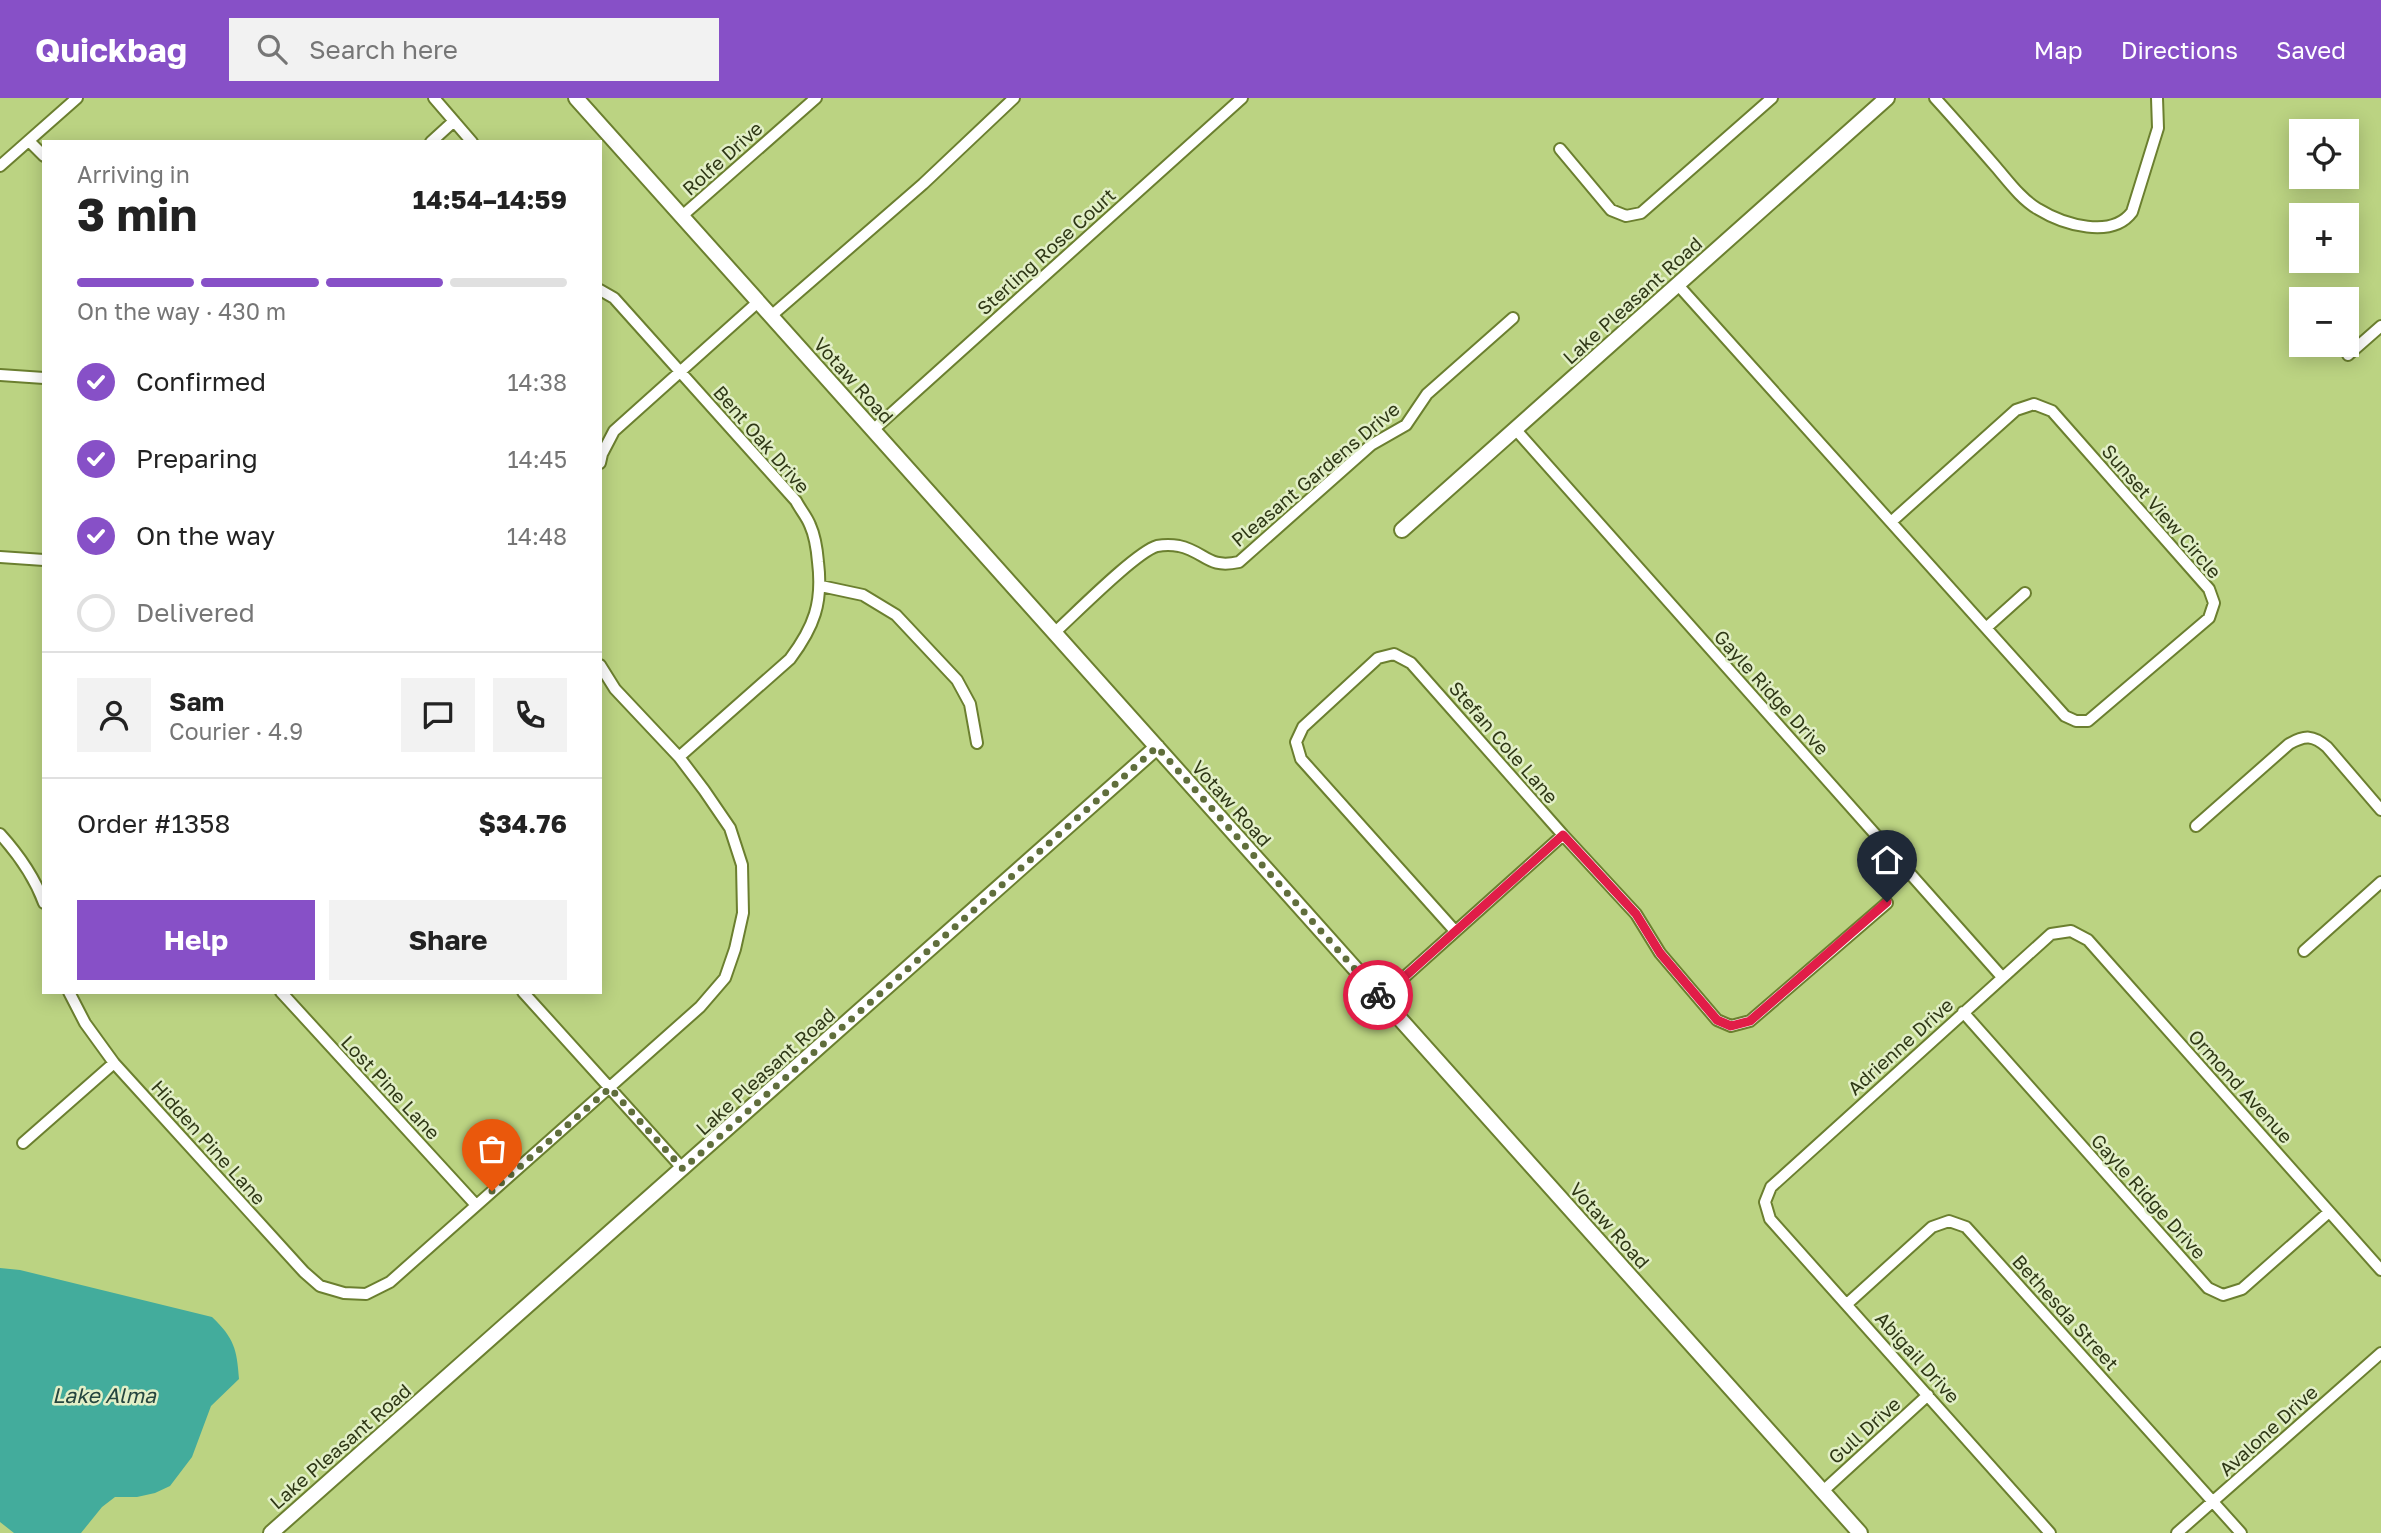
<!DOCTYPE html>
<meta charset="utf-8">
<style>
body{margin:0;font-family:"Golos Text",sans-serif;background:#f2f2f2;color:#222;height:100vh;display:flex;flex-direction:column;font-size:26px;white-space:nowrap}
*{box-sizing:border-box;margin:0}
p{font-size:23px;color:#767676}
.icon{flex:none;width:38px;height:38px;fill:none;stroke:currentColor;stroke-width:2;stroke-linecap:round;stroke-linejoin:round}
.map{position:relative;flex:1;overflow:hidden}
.details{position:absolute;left:42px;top:42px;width:560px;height:854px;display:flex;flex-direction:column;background:#fff;border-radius:0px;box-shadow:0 4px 18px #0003}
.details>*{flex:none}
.tools{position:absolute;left:2289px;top:21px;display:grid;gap:14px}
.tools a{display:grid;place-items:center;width:70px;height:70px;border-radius:0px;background:#fff;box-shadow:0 4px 18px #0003;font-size:35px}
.pin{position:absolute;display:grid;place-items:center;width:60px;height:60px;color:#fff;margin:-72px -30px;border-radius:50% 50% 50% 0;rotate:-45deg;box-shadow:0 0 7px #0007}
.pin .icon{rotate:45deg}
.courier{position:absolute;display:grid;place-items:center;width:70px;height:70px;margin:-35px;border:5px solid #e11d48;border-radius:50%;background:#fff;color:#222;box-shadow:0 2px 9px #0007}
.headline em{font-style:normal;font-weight:700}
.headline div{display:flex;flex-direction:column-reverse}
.headline{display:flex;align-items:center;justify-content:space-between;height:119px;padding:0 35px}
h1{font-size:46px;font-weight:700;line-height:52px}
.bar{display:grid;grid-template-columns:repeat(4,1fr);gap:10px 7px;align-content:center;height:84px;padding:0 35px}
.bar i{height:9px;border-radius:5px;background:#e0e0e0}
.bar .active{background:#8750c7}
.bar p{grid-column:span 4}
.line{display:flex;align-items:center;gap:18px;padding:0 35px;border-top:2px solid #e0e0e0}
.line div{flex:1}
.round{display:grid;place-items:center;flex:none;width:74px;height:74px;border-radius:0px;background:#f2f2f2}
ol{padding:0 35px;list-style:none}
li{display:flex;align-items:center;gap:21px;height:77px}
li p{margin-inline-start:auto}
li .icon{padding:7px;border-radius:50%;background:#8750c7;color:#fff;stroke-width:4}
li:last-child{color:#767676}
li i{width:38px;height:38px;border:4px solid #e0e0e0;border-radius:50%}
.button{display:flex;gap:14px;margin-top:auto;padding:14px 35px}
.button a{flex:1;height:80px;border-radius:0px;background:#8750c7;color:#fff;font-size:28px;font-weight:700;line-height:80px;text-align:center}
.button a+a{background:#f2f2f2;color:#222}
header{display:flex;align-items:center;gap:42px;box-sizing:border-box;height:98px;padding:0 35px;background:#8750c7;color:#fff}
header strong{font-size:33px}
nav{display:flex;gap:38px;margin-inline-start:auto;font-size:24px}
.search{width:490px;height:63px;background:#f2f2f2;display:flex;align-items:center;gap:18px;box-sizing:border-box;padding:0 24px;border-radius:0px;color:#767676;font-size:26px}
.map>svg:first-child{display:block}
</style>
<header>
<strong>Quickbag</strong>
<div class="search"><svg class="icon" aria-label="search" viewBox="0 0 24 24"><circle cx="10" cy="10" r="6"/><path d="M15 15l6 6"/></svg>Search here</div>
<nav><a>Map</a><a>Directions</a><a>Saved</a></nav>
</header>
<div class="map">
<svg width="2381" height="1435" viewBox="0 0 2381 1435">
<rect width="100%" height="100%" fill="#bbd382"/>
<path fill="#43ac9c" d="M0,1170L20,1172L212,1219C234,1240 237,1251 239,1281L211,1308L192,1359L170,1388L155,1395L137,1399H115L102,1409L81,1435H14L0,1424Z"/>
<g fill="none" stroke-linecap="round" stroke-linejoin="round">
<defs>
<path id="street" d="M434,0L472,44
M1935,0C1956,23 1976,46 1996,69C2008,83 2022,102 2038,111C2064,127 2112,141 2132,114L2158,30L2157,0
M29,43L44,58
M431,44L454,23
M1560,51L1611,112L1626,118L1641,115L1772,0
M0,68L77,0
M682,118L816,0
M1678,187L2065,618L2076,623H2088L2209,520L2214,505L2209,491L2052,313L2034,306L2016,312L1891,424
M600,192L614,200L796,403C800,411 807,419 810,427C815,438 817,452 818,464C823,505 814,529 790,561L679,659
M771,218L923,86L1014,0
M2348,257L2381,228
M0,277L44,280
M873,332L1242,0
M1516,332L2002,879
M600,365L602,356L614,333L758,204
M0,459L44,462
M821,488L863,497L896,517L957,582L970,606L977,645
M1986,530L2025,495
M1054,535C1074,517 1136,454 1157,448C1163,447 1173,447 1179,448C1206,454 1207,471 1239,464L1371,347L1406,327L1427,296L1513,220
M2196,728L2289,646C2305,637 2313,637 2327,649L2381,712
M0,736C19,757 34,778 44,805
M1455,833L1301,661L1296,644L1303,629L1378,560L1394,556L1411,565L1563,737L1636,816L1660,855L1717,922L1731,928L1750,923L1887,805
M2304,853L2381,784
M69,894L85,925L114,965L304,1174L320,1188L344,1195L366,1196L390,1184L700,909L725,880L735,851L743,815L742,767L730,730L704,692L679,659L615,591L600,567
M281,894L476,1107
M523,894L683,1071
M1381,900L1563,737
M1963,914L2208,1190L2223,1197L2242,1191L2329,1114
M23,1045L114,965
M1847,1206L1932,1129L1949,1123L1966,1129L2241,1435
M1823,1393L1928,1297
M2050,1435L1770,1121L1765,1104L1771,1089L2051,836L2071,833L2088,842L2381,1172
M2177,1435L2381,1255"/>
<path id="secondary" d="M576,0L1860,1435
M1402,432L1887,0
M271,1435L1157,649"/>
</defs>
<use href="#street" stroke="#6b7f2f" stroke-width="14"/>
<use href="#secondary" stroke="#6b7f2f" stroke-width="18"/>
<use href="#street" stroke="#fff" stroke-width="10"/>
<use href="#secondary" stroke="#fff" stroke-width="14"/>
</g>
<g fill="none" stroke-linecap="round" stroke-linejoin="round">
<path stroke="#606e3c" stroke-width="7" stroke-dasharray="0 12.6" d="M492,1093L610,990L683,1071L1157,649L1378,897"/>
<path stroke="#e11d48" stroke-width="9" d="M1378,897L1381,900L1563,737L1636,816L1660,855L1717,922L1731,928L1750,923L1887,804"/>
</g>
<g text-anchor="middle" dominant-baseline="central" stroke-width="5" stroke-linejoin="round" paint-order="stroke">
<g font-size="19" fill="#2f3816" stroke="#e2efc7">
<text transform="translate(722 60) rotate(-42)">Rolfe Drive</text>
<text transform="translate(1046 153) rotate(-42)">Sterling Rose Court</text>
<text transform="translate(1632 202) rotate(-42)">Lake Pleasant Road</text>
<text transform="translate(854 282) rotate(48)">Votaw Road</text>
<text transform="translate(762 341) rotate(49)">Bent Oak Drive</text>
<text transform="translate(1315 376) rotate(-40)">Pleasant Gardens Drive</text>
<text transform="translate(2162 413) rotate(49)">Sunset View Circle</text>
<text transform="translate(1772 594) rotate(48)">Gayle Ridge Drive</text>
<text transform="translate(1504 644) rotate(49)">Stefan Cole Lane</text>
<text transform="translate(1232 705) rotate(48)">Votaw Road</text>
<text transform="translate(1900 948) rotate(-42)">Adrienne Drive</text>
<text transform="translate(765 973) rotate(-42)">Lake Pleasant Road</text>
<text transform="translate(2241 988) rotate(48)">Ormond Avenue</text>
<text transform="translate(391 989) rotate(47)">Lost Pine Lane</text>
<text transform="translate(209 1044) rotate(48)">Hidden Pine Lane</text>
<text transform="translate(2149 1098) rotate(48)">Gayle Ridge Drive</text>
<text transform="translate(1610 1127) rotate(48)">Votaw Road</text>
<text transform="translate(2066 1214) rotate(48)">Bethesda Street</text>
<text transform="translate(1918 1259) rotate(48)">Abigail Drive</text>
<text transform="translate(1864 1332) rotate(-42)">Gull Drive</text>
<text transform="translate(2268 1332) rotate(-42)">Avalone Drive</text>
<text transform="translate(340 1348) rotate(-41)">Lake Pleasant Road</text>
</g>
<g font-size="21" font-style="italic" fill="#25453f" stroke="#e2efc7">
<text x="104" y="1297">Lake Alma</text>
</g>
</g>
</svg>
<div class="tools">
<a><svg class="icon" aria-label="locate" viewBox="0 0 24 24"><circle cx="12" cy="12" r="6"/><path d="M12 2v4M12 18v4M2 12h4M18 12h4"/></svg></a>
<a>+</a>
<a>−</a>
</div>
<div class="pin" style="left:492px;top:1093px;background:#ea580c"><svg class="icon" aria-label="bag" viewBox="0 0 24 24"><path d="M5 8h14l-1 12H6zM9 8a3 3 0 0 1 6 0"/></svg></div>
<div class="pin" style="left:1887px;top:804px;background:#1f2937"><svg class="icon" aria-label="home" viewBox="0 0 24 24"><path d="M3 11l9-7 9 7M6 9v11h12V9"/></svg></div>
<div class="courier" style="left:1378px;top:897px"><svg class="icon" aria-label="bike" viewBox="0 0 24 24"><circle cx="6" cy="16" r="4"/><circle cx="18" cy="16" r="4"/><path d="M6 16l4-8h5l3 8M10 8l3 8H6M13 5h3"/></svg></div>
<section class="details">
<div class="headline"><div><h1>3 min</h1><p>Arriving in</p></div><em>14:54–14:59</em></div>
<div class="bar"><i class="active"></i><i class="active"></i><i class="active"></i><i></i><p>On the way · 430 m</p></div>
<ol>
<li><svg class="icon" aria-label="check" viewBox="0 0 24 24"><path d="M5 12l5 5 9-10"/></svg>Confirmed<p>14:38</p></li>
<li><svg class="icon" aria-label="check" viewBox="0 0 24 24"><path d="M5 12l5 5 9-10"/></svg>Preparing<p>14:45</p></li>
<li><svg class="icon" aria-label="check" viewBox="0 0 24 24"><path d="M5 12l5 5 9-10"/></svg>On the way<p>14:48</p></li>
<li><i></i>Delivered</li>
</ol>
<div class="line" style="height:126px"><a class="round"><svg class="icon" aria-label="person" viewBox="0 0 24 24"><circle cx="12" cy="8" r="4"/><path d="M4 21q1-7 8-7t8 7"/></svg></a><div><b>Sam</b><p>Courier · 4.9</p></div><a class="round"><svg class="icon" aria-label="chat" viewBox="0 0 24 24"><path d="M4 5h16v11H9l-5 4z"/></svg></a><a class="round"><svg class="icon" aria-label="phone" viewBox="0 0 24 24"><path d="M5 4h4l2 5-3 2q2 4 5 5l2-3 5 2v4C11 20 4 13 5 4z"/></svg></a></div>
<div class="line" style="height:91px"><div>Order #1358</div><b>$34.76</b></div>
<div class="button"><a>Help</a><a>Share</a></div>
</section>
</div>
